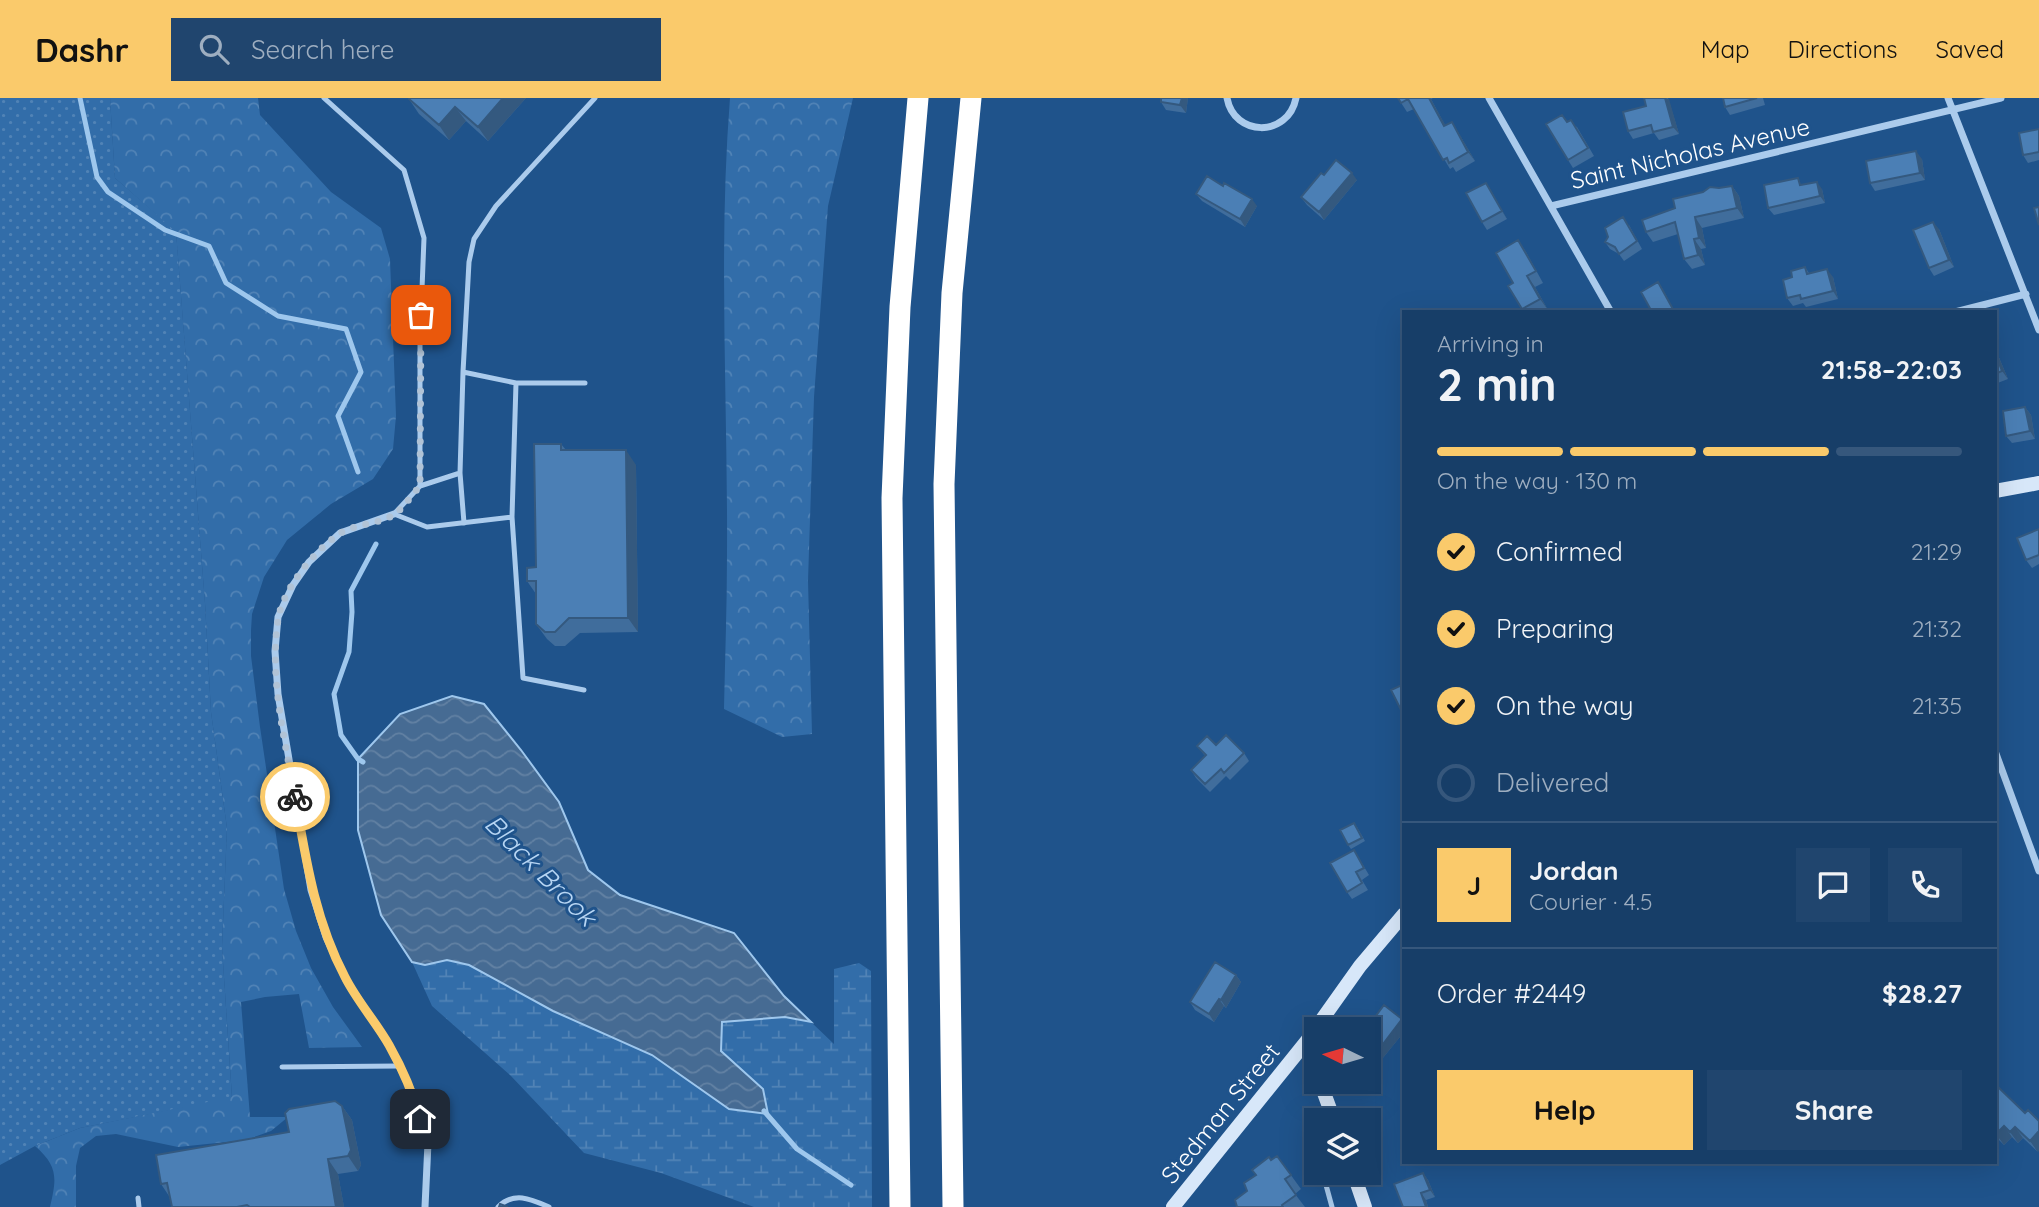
<!DOCTYPE html>
<meta charset="utf-8">
<style>
body{margin:0;font-family:Quicksand,sans-serif;background:#20456e;color:#f1f3f6;height:100vh;display:flex;flex-direction:column;font-size:26px;white-space:nowrap}
*{box-sizing:border-box;margin:0}
p{font-size:23px;color:#9eaec0}
.icon{flex:none;width:38px;height:38px;fill:none;stroke:currentColor;stroke-width:2;stroke-linecap:round;stroke-linejoin:round}
.map{position:relative;flex:1;overflow:hidden}
.drawer{position:absolute;left:1402px;top:212px;width:595px;height:854px;display:flex;flex-direction:column;background:#173e68;border-radius:0px;box-shadow:0 7px 28px #0002,0 0 0 2px #36577c}
.drawer>*{flex:none}
.needle{width:46px;rotate:275deg}
.fabs{position:absolute;left:1304px;top:919px;display:grid;gap:14px}
.fabs a{display:grid;place-items:center;width:77px;height:77px;border-radius:0px;background:#173e68;box-shadow:0 7px 28px #0002,0 0 0 2px #36577c;font-size:35px}
.pin{position:absolute;display:grid;place-items:center;width:60px;height:60px;color:#fff;margin:-30px;border-radius:14px;box-shadow:0 4px 10px #0006}
.courier{position:absolute;display:grid;place-items:center;width:70px;height:70px;margin:-35px;border:5px solid #faca6b;border-radius:50%;background:#fff;color:#222;box-shadow:0 2px 9px #0007}
.summary em{font-style:normal;font-weight:700}
.summary div{display:flex;flex-direction:column-reverse}
.summary{display:flex;align-items:center;justify-content:space-between;height:119px;padding:0 35px}
h1{font-size:46px;font-weight:700;line-height:52px}
.bar{display:grid;grid-template-columns:repeat(4,1fr);gap:10px 7px;align-content:center;height:84px;padding:0 35px}
.bar i{height:9px;border-radius:5px;background:#36577c}
.bar .selected{background:#faca6b}
.bar p{grid-column:span 4}
.line{display:flex;align-items:center;gap:18px;padding:0 35px;border-top:2px solid #36577c}
.line div{flex:1}
.round{display:grid;place-items:center;flex:none;width:74px;height:74px;border-radius:0px;background:#20456e}
ol{padding:0 35px;list-style:none}
li{display:flex;align-items:center;gap:21px;height:77px}
li p{margin-inline-start:auto}
li .icon{padding:7px;border-radius:50%;background:#faca6b;color:#111;stroke-width:4}
li:last-child{color:#9eaec0}
li i{width:38px;height:38px;border:4px solid #36577c;border-radius:50%}
.button{display:flex;gap:14px;margin-top:auto;padding:14px 35px}
.button a{flex:1;height:80px;border-radius:0px;background:#faca6b;color:#111;font-size:28px;font-weight:700;line-height:80px;text-align:center}
.button a+a{background:#20456e;color:#f1f3f6}
header{display:flex;align-items:center;gap:42px;box-sizing:border-box;height:98px;padding:0 35px;background:#faca6b;color:#111}
header strong{font-size:33px}
nav{display:flex;gap:38px;margin-inline-start:auto;font-size:24px}
.search{width:490px;height:63px;background:#20456e;display:flex;align-items:center;gap:18px;box-sizing:border-box;padding:0 24px;border-radius:0px;color:#9eaec0;font-size:26px}
.map>svg:first-child{display:block}
</style>
<header>
<strong>Dashr</strong>
<div class="search"><svg class="icon" aria-label="search" viewBox="0 0 24 24"><circle cx="10" cy="10" r="6"/><path d="M15 15l6 6"/></svg>Search here</div>
<nav><a>Map</a><a>Directions</a><a>Saved</a></nav>
</header>
<div class="map">
<svg width="2039" height="1109" viewBox="0 0 2039 1109">
<defs>
<pattern id="grass-dots" width="8" height="8" patternUnits="userSpaceOnUse" patternTransform="scale(1.75)"><rect width="8" height="8" fill="#326da9"/><path d="M2 2h.1M6 6h.1" fill="none" stroke="#5183b6" stroke-width="1.8" stroke-linecap="round"/></pattern>
<pattern id="forest-crowns" width="20" height="18" patternUnits="userSpaceOnUse" patternTransform="scale(1.75)"><rect width="20" height="18" fill="#326da9"/><path d="M2 6a3 3 0 1 1 6 0M12 15a3 3 0 1 1 6 0" fill="none" stroke="#5183b6"/></pattern>
<pattern id="wetland-marsh" width="20" height="14" patternUnits="userSpaceOnUse" patternTransform="scale(1.75)"><rect width="20" height="14" fill="#326da9"/><path d="M1 5h8M5 5V1M11 12h8M15 12V8" fill="none" stroke="#5183b6"/></pattern>
<pattern id="water-waves" width="16" height="10" patternUnits="userSpaceOnUse" patternTransform="scale(1.75)"><rect width="16" height="10" fill="#466b93"/><path d="M0 5q4-4 8 0t8 0" fill="none" stroke="#6281a3"/></pattern>
</defs>
<rect width="100%" height="100%" fill="#1f538b"/>
<path fill="url(#grass-dots)" d="M0,0H110L115,80L176,133L205,505L211,614L227,730L222,849L232,1000L80,1030L35,1048L0,1067Z"/>
<path fill="url(#forest-crowns)" d="M110,0H258L260,17L331,94L381,130L390,161L396,318L393,351L373,381L331,406L287,442L264,479L252,516L251,532V558L260,629L284,791L296,833L311,870L333,909L362,949L309,950L299,896L265,899L241,904L250,1019H288L271,1033L246,1042L178,1049L116,1036L96,1038L80,1050L76,1068V1109H50C57,1080 58,1068 35,1048L80,1030L232,999L222,849L227,730L211,614L205,505L176,134L115,80Z
M730,0H853L828,108L814,299L808,483L812,636L782,639L724,611C725,560 727,508 727,457C728,305 718,152 730,0Z"/>
<path fill="url(#wetland-marsh)" d="M447,862L469,867L553,913L652,957L729,1011L763,991L721,953L722,924L785,919L811,924L834,946V871L859,865L871,873L872,1109H754L661,1075L584,1055L511,978L432,908L412,864L425,867Z"/>
<path fill="url(#water-waves)" stroke="#9ec7ed" stroke-width="2" d="M452,598L484,606L521,652L559,704L588,772L620,797L734,835L784,898L811,924L785,919L722,924L721,953L763,991L768,1016L729,1011L652,957L553,913L469,867L447,862L425,867L412,864L381,817L358,732V661L400,616Z"/>
<g fill="none" stroke-linecap="round" stroke-linejoin="round">
<path stroke="#9ec7ed" stroke-width="5" d="M80,0L97,79L108,94L165,132L209,148L226,185L278,218L346,231L361,274L338,318L358,374
M363,664L358,661L341,637L334,596L349,554L352,514L351,493L376,446
M764,1013L797,1051L851,1087"/>
<path stroke="#abcbec" stroke-width="5" d="M324,0L404,72L424,140L420,242V388
M463,274L516,285L512,419
M516,285H585
M460,375L420,388L394,416L427,429L512,419L523,580L584,592
M464,425L460,375L463,274L469,164L474,141L496,108L595,0
M282,969L399,968
M1331,1074L1326,1087L1332,1109
M138,1100L139,1109
M498,1109C514,1093 531,1101 549,1109"/>
<path stroke="#abcbec" stroke-width="7" d="M1227,0C1234,39 1288,40 1296,0
M1489,0L1611,214
M1948,0L2039,232
M1551,108L2001,0
M1955,214L2026,196
M394,416L340,435L309,464L293,487L278,519L275,553L278,596L311,792L326,839L346,882L389,947L413,996L428,1045L425,1109
M1995,653L2039,773"/>
<path stroke="#d7e7f9" stroke-width="14" d="M1995,393L2039,385
M1306,944L1316,971
M1320,984L1334,1022
M1353,1074L1365,1109
M1173,1109L1306,944L1360,868L1404,816"/>
<path stroke="#fff" stroke-width="21" d="M900,1109L892,400L900,209L918,0
M953,1109L944,386L952,195L971,0"/>
</g>
<path fill="#406d9c" d="M410,0H526L488,43L466,23L449,42L419,16L409,1Z
M1188,0L1186,15L1166,12L1161,4Z
M1398,0H1433L1431,1L1445,27L1458,34L1475,63L1456,74L1453,69L1450,71L1414,11L1407,14Z
M1644,0H1668L1679,36L1659,42L1654,35L1633,41L1628,33L1646,8Z
M1723,0H1763L1765,7L1730,17L1725,9Z
M1568,24L1577,29L1594,58L1573,70L1568,62Z
M2039,31V62L2028,65L2023,57Z
M1922,61L1925,82L1875,93L1870,85Z
M1324,77L1357,82L1324,122L1307,107L1301,99Z
M1486,85L1507,121L1487,132L1482,124Z
M1732,88L1739,98L1744,120L1702,130L1706,150L1701,151L1705,167L1692,171L1684,161L1678,136L1653,144L1646,134L1675,110L1719,90Z
M1822,91L1825,105L1774,117L1768,110Z
M1196,96L1257,108L1245,129L1202,103Z
M1629,127L1642,151L1624,163L1619,156L1610,151L1605,144Z
M1939,131L1954,169L1934,178L1929,170Z
M1518,142L1526,154L1543,185L1535,189L1548,212L1545,214H1523L1508,188L1513,185Z
M1805,169L1809,175L1833,179L1838,201L1806,209L1803,205L1793,208L1787,200L1792,179Z
M1995,250L2008,281L1995,286Z
M2025,309L2031,317L2035,341L2012,345L2006,338Z
M561,346L566,352L636,367L638,534L580,535L565,548H555L547,541L536,526V496L527,483L536,469Z
M2039,431V466L2032,470L2026,462Z
M1216,647L1244,655L1249,663L1230,682L1226,678L1210,694L1196,680L1191,672L1205,658L1197,648Z
M1357,729L1365,743L1351,751L1348,747Z
M1354,752L1369,777L1362,782L1368,792L1352,801L1347,794Z
M1236,877L1241,884L1226,910L1224,908L1214,924L1195,912L1190,904Z
M1402,921L1404,923V934L1382,961L1368,951V931Z
M1995,990L2038,1054L2023,1040L2018,1045L2012,1039L2004,1047L1995,1038Z
M342,1008L352,1022L361,1067L358,1073L338,1076L344,1109H172L169,1098L161,1086L289,1034Z
M1277,1058L1301,1091L1295,1096L1305,1109H1237L1256,1077Z
M1423,1075L1428,1082L1435,1099L1426,1102L1428,1109H1403Z"/>
<path fill="#34597f" d="M503,0H526L488,43L478,29Z
M1182,0H1188L1186,15L1180,7Z
M1429,0H1430L1451,37L1444,28Z
M1665,0L1669,1L1679,36L1673,29Z
M455,9L466,23L449,42L439,27Z
M1452,24L1458,34L1475,63L1468,54Z
M1916,53L1922,61L1925,82L1920,75Z
M1352,75L1357,82L1324,122L1319,114Z
M1817,84L1822,91L1825,105L1820,98Z
M1486,85L1491,92L1507,121L1502,113Z
M1732,88L1739,98L1744,120L1737,110Z
M1252,101L1257,108L1245,129L1240,121Z
M1695,119L1702,130L1706,150L1699,140Z
M1933,124L1939,131L1954,169L1949,162Z
M1694,141L1701,151L1705,167L1698,157Z
M1827,171L1833,179L1838,201L1833,193Z
M1527,178L1535,189L1548,212L1540,201Z
M1658,184L1663,191L1675,214L1674,213Z
M1995,250L2008,281L2002,273L1995,255Z
M2025,309L2031,317L2035,341L2030,333Z
M626,352L636,367L638,534L628,520Z
M1236,877L1241,884L1226,910L1221,902Z
M1219,901L1224,908L1214,924L1209,916Z
M1402,921L1404,923V934L1382,961L1377,954Z
M342,1008L352,1022L361,1067L358,1073L348,1058Z
M2004,1028L2012,1039L2004,1047L1996,1036Z
M2015,1029L2023,1040L2018,1045L2010,1034Z
M2039,1033V1053L2038,1054L2030,1043Z
M328,1061L338,1076L344,1109H336Z
M1423,1075L1428,1082L1435,1099L1430,1092Z
M1421,1095L1426,1102L1428,1109H1426Z"/>
<path fill="#4b7fb5" stroke="#34597f" stroke-width="2" d="M410,0H503L478,29L455,9L439,27L409,1Z
M1161,0H1182L1180,7L1161,4Z
M1398,0H1429L1444,28L1452,24L1468,54L1449,65L1447,60L1443,62L1408,1L1401,5Z
M1644,0H1665L1673,29L1653,34L1651,27L1628,33L1623,14L1646,8Z
M1723,0H1757L1725,9Z
M1562,17L1567,24L1571,22L1588,50L1568,62L1546,26Z
M2039,31V54L2023,57L2019,35Z
M1916,53L1920,75L1870,85L1866,63Z
M1336,62L1352,75L1319,114L1301,99L1321,75L1324,77Z
M1207,78L1223,88L1224,85L1252,101L1240,121L1196,96Z
M1798,80L1800,87L1817,84L1820,98L1768,110L1764,87Z
M1486,85L1502,113L1482,124L1466,95Z
M1732,88L1737,110L1695,119L1699,140L1694,141L1698,157L1684,161L1675,124L1646,134L1642,122L1675,110L1673,101L1703,94L1710,89L1719,90Z
M2039,109V127L2034,110Z
M1623,119L1637,143L1619,156L1615,149L1605,144L1608,139L1605,130Z
M1933,124L1949,162L1929,170L1913,132Z
M1518,142L1536,173L1527,178L1540,201L1522,211L1508,188L1513,185L1496,155Z
M1805,169L1807,176L1827,171L1833,193L1801,201L1800,197L1787,200L1783,182L1792,179L1791,173Z
M1658,184L1674,213L1672,214H1652L1641,194Z
M1995,255L2002,273L1995,276Z
M2025,309L2030,333L2006,338L2003,313Z
M534,346H561V352H626L628,520H569L555,534H545L536,526V483H527V470L536,469Z
M2039,431V457L2026,462L2017,440Z
M1404,586V618L1391,592Z
M1226,637L1244,655L1224,675L1221,671L1205,686L1191,672L1206,657L1197,648L1207,638L1216,647Z
M1354,725L1362,740L1348,747L1340,732Z
M1354,752L1364,770L1356,774L1362,785L1347,794L1330,765Z
M1215,864L1236,877L1221,902L1219,901L1209,916L1190,904Z
M1384,907L1402,921L1377,954L1368,947V931H1366Z
M1997,988L2025,1015L2028,1012L2039,1023V1033L2030,1043L2015,1029L2010,1034L2004,1028L1996,1036L1995,1034V990Z
M335,1003L342,1008L351,1052L348,1058L328,1061L336,1109H250L247,1107L237,1109H172L167,1085L161,1086L156,1057L289,1034L285,1015L289,1011Z
M1277,1058L1291,1077L1285,1081L1296,1097L1282,1107L1283,1109H1237L1235,1102L1247,1093L1244,1085L1256,1077L1252,1072L1269,1059L1271,1062Z
M1423,1075L1430,1092L1421,1095L1426,1109H1403L1394,1086Z
M500,1106L508,1109H499Z"/>
<g fill="none" stroke-linecap="round" stroke-linejoin="round">
<path stroke="#b1c3d6" stroke-width="7" stroke-dasharray="0 12.6" d="M295,699C285,642 269,580 278,522C282,492 314,453 339,436C355,425 379,427 395,416C404,409 412,397 420,388L421,217"/>
<path stroke="#faca6b" stroke-width="9" d="M295,699C306,762 315,822 345,879C357,903 376,924 389,947C402,970 413,995 420,1021"/>
</g>
<g text-anchor="middle" dominant-baseline="central" stroke-width="6" stroke-linejoin="round" paint-order="stroke">
<g font-size="24" fill="#fff" stroke="#1f538b">
<text transform="translate(1690 55) rotate(-13)">Saint Nicholas Avenue</text>
<text transform="translate(1220 1015) rotate(-51)">Stedman Street</text>
</g>
<g font-size="26" font-style="italic" fill="#b7d5f3" stroke="#1f538b">
<text transform="translate(541 772) rotate(45)">Black Brook</text>
</g>
</g>
</svg>
<div class="fabs">
<a><svg class="needle" viewBox="-14 -14 28 28"><path d="M0-13l5 13h-10z" fill="#e53935"/><path d="M0 13l5-13h-10z" fill="#9eaec0"/></svg></a>
<a><svg class="icon" aria-label="layers" viewBox="0 0 24 24"><path d="M12 4l9 5-9 5-9-5zM3 14l9 5 9-5"/></svg></a>
</div>
<div class="pin" style="left:421px;top:217px;background:#ea580c"><svg class="icon" aria-label="bag" viewBox="0 0 24 24"><path d="M5 8h14l-1 12H6zM9 8a3 3 0 0 1 6 0"/></svg></div>
<div class="pin" style="left:420px;top:1021px;background:#1f2937"><svg class="icon" aria-label="home" viewBox="0 0 24 24"><path d="M3 11l9-7 9 7M6 9v11h12V9"/></svg></div>
<div class="courier" style="left:295px;top:699px"><svg class="icon" aria-label="bike" viewBox="0 0 24 24"><circle cx="6" cy="16" r="4"/><circle cx="18" cy="16" r="4"/><path d="M6 16l4-8h5l3 8M10 8l3 8H6M13 5h3"/></svg></div>
<section class="drawer">
<div class="summary"><div><h1>2 min</h1><p>Arriving in</p></div><em>21:58–22:03</em></div>
<div class="bar"><i class="selected"></i><i class="selected"></i><i class="selected"></i><i></i><p>On the way · 130 m</p></div>
<ol>
<li><svg class="icon" aria-label="check" viewBox="0 0 24 24"><path d="M5 12l5 5 9-10"/></svg>Confirmed<p>21:29</p></li>
<li><svg class="icon" aria-label="check" viewBox="0 0 24 24"><path d="M5 12l5 5 9-10"/></svg>Preparing<p>21:32</p></li>
<li><svg class="icon" aria-label="check" viewBox="0 0 24 24"><path d="M5 12l5 5 9-10"/></svg>On the way<p>21:35</p></li>
<li><i></i>Delivered</li>
</ol>
<div class="line" style="height:126px"><b class="round" style="background:#faca6b;color:#111">J</b><div><b>Jordan</b><p>Courier · 4.5</p></div><a class="round"><svg class="icon" aria-label="chat" viewBox="0 0 24 24"><path d="M4 5h16v11H9l-5 4z"/></svg></a><a class="round"><svg class="icon" aria-label="phone" viewBox="0 0 24 24"><path d="M5 4h4l2 5-3 2q2 4 5 5l2-3 5 2v4C11 20 4 13 5 4z"/></svg></a></div>
<div class="line" style="height:91px"><div>Order #2449</div><b>$28.27</b></div>
<div class="button"><a>Help</a><a>Share</a></div>
</section>
</div>
